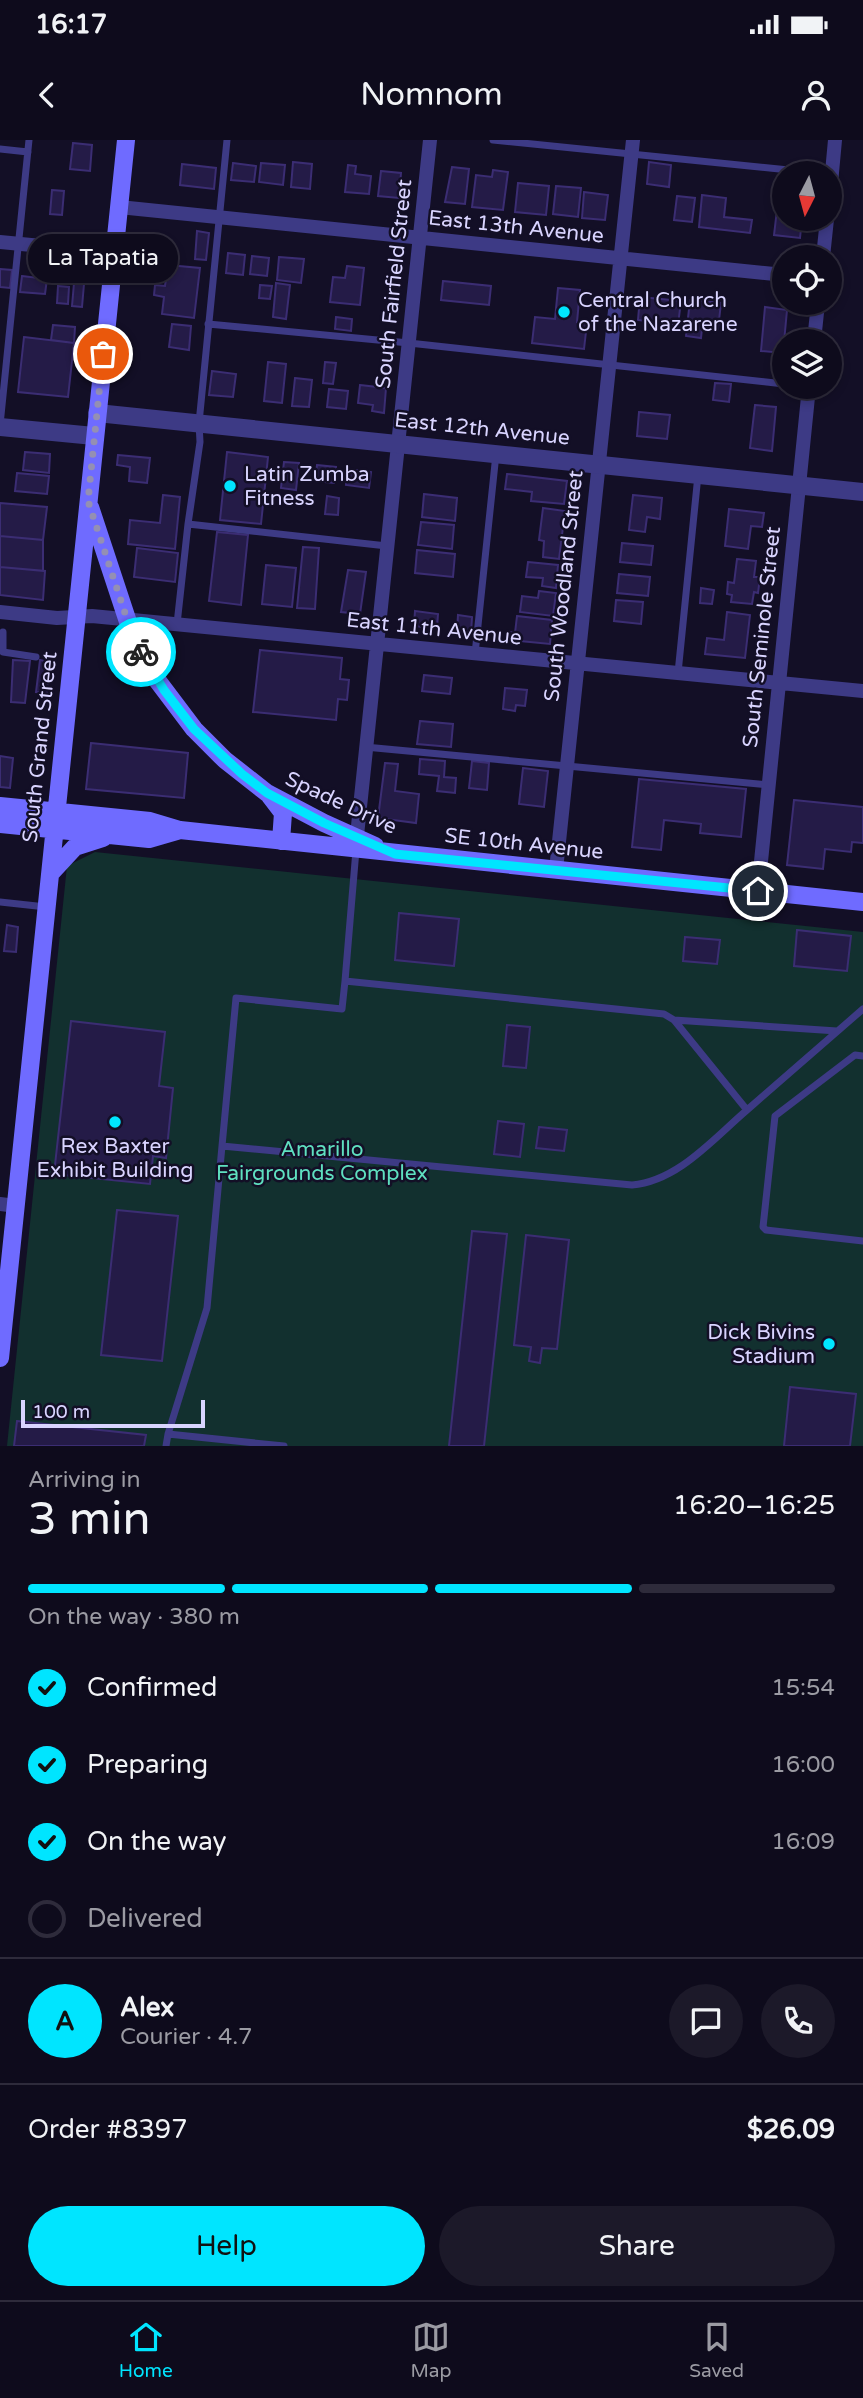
<!DOCTYPE html>
<meta charset="utf-8">
<style>
body{margin:0;font-family:"Varela Round",sans-serif;background:#1c1929;color:#f1f3f6;height:100vh;display:flex;flex-direction:column;font-size:26px;white-space:nowrap}
*{box-sizing:border-box;margin:0}
p{font-size:23px;color:#9b9ba3}
.icon{flex:none;width:38px;height:38px;fill:none;stroke:currentColor;stroke-width:2;stroke-linecap:round;stroke-linejoin:round}
.map{position:relative;height:1306px;overflow:hidden}
.side{display:flex;flex-direction:column;background:#0e0b1c;flex:1}
.side>*{flex:none}
.needle{width:46px;rotate:186deg}
.buttons{position:absolute;left:772px;top:21px;display:grid;gap:14px}
.buttons a{display:grid;place-items:center;width:70px;height:70px;border-radius:50%;background:#0e0b1c;box-shadow:0 4px 10px #0003,0 0 0 2px #2e2b3b;font-size:35px}
.scale{position:absolute;left:21px;bottom:18px;width:184px;box-sizing:border-box;padding-left:7px;border:4px solid #d9d4ff;border-top:0;font-size:19px;line-height:24px;white-space:nowrap;color:#d9d4ff;-webkit-text-stroke:5px #130f26;paint-order:stroke}
.pin{position:absolute;display:grid;place-items:center;width:60px;height:60px;color:#fff;margin:-30px;border:4px solid #fff;border-radius:50%;box-shadow:0 2px 7px #0007}
.courier{position:absolute;display:grid;place-items:center;width:70px;height:70px;margin:-35px;border:5px solid #00e5ff;border-radius:50%;background:#fff;color:#222;box-shadow:0 2px 9px #0007}
.bubble{position:absolute;height:49px;border-radius:24px;background:#0e0b1c;box-shadow:0 4px 10px #0003,0 0 0 2px #2e2b3b;font-size:23px;font-weight:600;line-height:49px;text-align:center}
.headline em{font-style:normal;font-weight:600}
.headline div{display:flex;flex-direction:column-reverse}
.headline{display:flex;align-items:center;justify-content:space-between;height:119px;padding:0 28px}
h1{font-size:46px;font-weight:600;line-height:52px}
.bar{display:grid;grid-template-columns:repeat(4,1fr);gap:10px 7px;align-content:center;height:84px;padding:0 28px}
.bar i{height:9px;border-radius:5px;background:#2e2b3b}
.bar .current{background:#00e5ff}
.bar p{grid-column:span 4}
.line{display:flex;align-items:center;gap:18px;padding:0 28px;border-top:2px solid #2e2b3b}
.line div{flex:1}
.round{display:grid;place-items:center;flex:none;width:74px;height:74px;border-radius:37px;background:#1c1929}
ol{padding:0 28px;list-style:none}
li{display:flex;align-items:center;gap:21px;height:77px}
li p{margin-inline-start:auto}
li .icon{padding:7px;border-radius:50%;background:#00e5ff;color:#111;stroke-width:4}
li:last-child{color:#9b9ba3}
li i{width:38px;height:38px;border:4px solid #2e2b3b;border-radius:50%}
.button{display:flex;gap:14px;margin-top:auto;padding:14px 28px}
.button a{flex:1;height:80px;border-radius:42px;background:#00e5ff;color:#111;font-size:28px;font-weight:600;line-height:80px;text-align:center}
.button a+a{background:#1c1929;color:#f1f3f6}
.status{display:flex;justify-content:space-between;align-items:center;height:49px;padding:0 35px;background:#0e0b1c;direction:ltr}
.status svg{height:19px;fill:currentColor}
header{display:flex;justify-content:space-between;align-items:center;height:91px;padding:0 28px;background:#0e0b1c;font-size:32px;font-weight:600}
.tabs{display:flex;justify-content:space-around;align-items:center;height:98px;border-top:2px solid #2e2b3b;background:#0e0b1c;font-size:19px;color:#9b9ba3}
.tabs a{display:grid;justify-items:center;gap:4px}
.tabs .current{color:#00e5ff}
.map>svg:first-child{display:block}
</style>
<div class="status"><b>16:17</b><svg viewBox="0 0 49 12"><path d="M0 12V9h3v3zM5 12V6h3v6zM10 12V3h3v9zM15 12V0h3v12zM26 1h20v11H26zM47 4h2v5h-2z"/></svg></div>
<header><svg class="icon" aria-label="back" viewBox="0 0 24 24"><path d="M15 5l-7 7 7 7"/></svg>Nomnom<svg class="icon" aria-label="person" viewBox="0 0 24 24"><circle cx="12" cy="8" r="4"/><path d="M4 21q1-7 8-7t8 7"/></svg></header>
<div class="map">
<svg width="863" height="1306" viewBox="0 0 863 1306">
<rect width="100%" height="100%" fill="#130f26"/>
<path fill="#12302f" d="M95,712L863,792V1306H7L67,726Z"/>
<path fill="#241b47" stroke="#3b2d73" stroke-width="2" d="M73,3L92,5L90,31L70,29Z
M293,22L312,24L310,49L291,47Z
M649,22L671,25L669,47L647,44Z
M233,23L256,26L254,42L231,40Z
M261,23L285,25L283,45L259,42Z
M182,24L216,28L214,49L180,45Z
M348,25L356,26L355,34L371,36L369,54L345,52Z
M452,27L469,29L465,64L445,62Z
M493,30L508,32L503,70L472,67L476,35L492,37Z
M381,31L401,33L399,58L378,56Z
M518,43L549,46L546,75L515,72Z
M556,46L581,48L578,77L553,74Z
M52,50L64,51L62,75L50,74Z
M584,52L608,55L605,80L582,78Z
M779,53L784,54V79H802L800,98L774,95Z
M702,55L726,58L724,77L752,80L750,93L699,87Z
M677,56L695,58L692,82L674,80Z
M197,91L209,93L206,120L195,119Z
M228,113L245,115L243,135L226,133Z
M252,116L269,118L267,136L250,134Z
M279,117L304,119L301,143L277,140Z
M168,125L200,128L194,178L162,174L164,157L154,155L155,145L165,146Z
M347,126L364,128L360,165L330,162L333,137L345,138Z
M0,129L12,130L10,148L0,147Z
M22,136L47,139L45,154L20,152Z
M443,141L491,146L489,165L441,160Z
M74,143L84,144L82,167L72,166Z
M276,143L290,145L286,179L273,177Z
M260,145L272,146L270,159L259,158Z
M58,146L69,147L68,164L57,163Z
M558,148L580,150L577,182L587,183L584,209L532,203L535,177L555,179Z
M640,157L681,161L678,185L662,183L661,188L652,187V182L638,180Z
M690,160L721,163L718,189L702,188L701,198L686,196Z
M765,167L787,170L783,213L761,211Z
M336,177L352,179L351,191L335,189Z
M172,184L191,186L189,210L169,207Z
M53,185L75,187L74,203L51,200Z
M24,197L74,203L68,257L18,252Z
M268,222L286,224L282,263L264,261Z
M325,222L336,223L333,244L323,243Z
M212,231L236,234L233,257L209,255Z
M295,238L312,240L309,267L292,266Z
M715,243L731,244L729,262L713,260Z
M360,245L386,248L384,273L372,271L373,265L358,263Z
M329,249L348,251L346,269L327,267Z
M755,265L776,267L772,311L750,308Z
M639,272L670,275L667,299L637,296Z
M25,312L50,314L49,333L23,330Z
M227,312L268,317L261,384L220,380Z
M118,315L150,318L147,343L129,341L130,327L117,325Z
M284,322L299,323L296,350L281,348Z
M317,325L336,327L334,343L315,341Z
M348,329L371,332L369,348L346,345Z
M17,333L49,336L47,354L15,351Z
M507,334L567,341L564,364L531,361L532,352L505,349Z
M424,354L457,358L455,381L422,377Z
M163,355L180,357L175,409L128,404L130,380L160,383Z
M633,355L662,358L660,379L647,377L645,392L629,390Z
M327,356L339,358L338,375L325,374Z
M0,363L47,367L43,400L0,396Z
M543,368L565,371L559,419L543,417L544,401L539,400Z
M729,369L764,373L762,387L751,386L748,409L725,406Z
M421,382L454,385L452,409L418,405Z
M217,392L248,395L241,465L209,461Z
M0,396L43,400V431L0,427Z
M622,403L653,406L651,425L620,422Z
M303,407L319,408L315,469L297,468Z
M137,408L178,413L175,442L134,437Z
M417,410L455,414L453,437L415,433Z
M737,419L756,421L754,437H760L758,453L754,452L752,464L731,462L732,455L727,454L728,442L734,443Z
M528,422L558,425L556,448L542,446L543,438L526,437Z
M266,425L296,428L292,467L262,464Z
M0,427L45,431L43,460L0,455Z
M348,430L366,432L360,474L341,472Z
M619,434L650,437L648,456L617,453Z
M701,448L714,450L712,464L700,463Z
M539,451L556,453L553,476L520,472L522,456L538,458Z
M616,460L643,462L641,484L614,481Z
M415,471L438,474L437,488L414,486Z
M727,472L750,475L745,518L705,514L707,498L724,500Z
M458,475L472,477L471,493L457,491Z
M517,476L552,480L550,504L510,500V492L515,493Z
M260,510L342,518L340,539L349,540L347,560L338,559L336,580L253,572Z
M13,520L30,521L25,563L11,562Z
M40,520L50,522L47,553L36,552Z
M424,535L452,538L450,554L422,551Z
M505,548L527,550L525,566L516,565L515,571L503,569Z
M420,581L453,584L451,607L417,604Z
M91,603L188,613L184,658L86,649Z
M0,616L13,618L10,648L0,647Z
M420,619L445,621L444,637L456,638L455,653L437,651L439,636L419,634Z
M472,621L489,623L487,650L469,648Z
M385,623L398,624L395,651L419,654L416,683L378,678Z
M523,628L548,631L544,667L519,664Z
M639,639L746,649L741,697L700,693L701,684L664,680L661,710L632,707Z
M794,660L863,667V703L852,702L851,712L825,709L823,729L787,725Z
M399,773L459,779L454,826L395,820Z
M7,785L18,787L16,812L4,811Z
M797,790L851,796L847,831L794,826Z
M685,797L720,800L717,824L683,821Z
M71,881L165,892L159,946L173,948L166,1018L153,1016L150,1044L54,1034Z
M507,885L530,887L526,928L503,926Z
M498,981L524,984L520,1017L494,1014Z
M539,987L567,990L564,1011L536,1008Z
M117,1070L178,1076L162,1221L101,1215Z
M472,1091L507,1094L484,1306H449Z
M526,1095L569,1100L557,1209L542,1208L540,1223L529,1221L531,1207L514,1205Z
M790,1247L856,1254L850,1306H784Z
M17,1281L146,1295L144,1306H14Z"/>
<g fill="none" stroke-linecap="round" stroke-linejoin="round">
<path stroke="#3d3a85" stroke-width="7" d="M493,0L818,33
M0,9L28,12
M208,184L409,203L784,244
M0,285L29,0
M188,384L387,406
M177,484L188,384L200,302L199,283L227,0
M3,492V512L36,517
M475,514L496,314
M678,533L698,335
M365,607L769,645
M356,710L345,841L664,874L674,880L747,970L863,869
M0,762L46,767
M674,880L837,891
M863,916L855,915L775,976L763,1087L766,1090L863,1101
M222,1006L236,858L342,869L345,841
M168,1294L284,1306
M166,1306L168,1294L207,1168L222,1006L632,1045C678,1041 713,999 747,970"/>
<path stroke="#3d3a85" stroke-width="14" d="M830,54L835,0
M119,67L784,135
M0,102L114,113
M823,117L827,79
M814,201L818,163
M0,472L57,478L92,476L863,551
M356,705L430,0
M556,730L633,0
M758,751L809,247
M0,1064L16,1066"/>
<path stroke="#3d3a85" stroke-width="18" d="M97,273L863,352
M0,287L94,296"/>
<path stroke="#6f6bff" stroke-width="18" d="M90,367L132,494L154,536L194,589L225,620L267,653L324,683L375,706
M270,656L283,673L281,701
M0,666L150,681L180,690L863,762
M0,684L149,699L180,690
M50,734L75,707L103,698
M0,1218L126,0"/>
</g>
<g fill="none" stroke-linecap="round" stroke-linejoin="round">
<path stroke="#948fb3" stroke-width="7" stroke-dasharray="0 12.6" d="M103,214L88,361L127,479L141,512"/>
<path stroke="#00e5ff" stroke-width="9" d="M141,512L164,550L194,589L242,634L267,653L324,683L395,714L758,751"/>
</g>
<g fill="#00e5ff" stroke="#130f26" stroke-width="2.5">
<circle cx="564" cy="172" r="7"/>
<circle cx="230" cy="346" r="7"/>
<circle cx="115" cy="982" r="7"/>
<circle cx="829" cy="1204" r="7"/>
</g>
<g text-anchor="middle" dominant-baseline="central" stroke-width="5" stroke-linejoin="round" paint-order="stroke">
<g font-size="21" fill="#d9d4ff" stroke="#130f26">
<text transform="translate(516 87) rotate(6)">East 13th Avenue</text>
<text transform="translate(394 144) rotate(-84)">South Fairfield Street</text>
<text transform="translate(482 289) rotate(6)">East 12th Avenue</text>
<text transform="translate(564 446) rotate(-84)">South Woodland Street</text>
<text transform="translate(434 489) rotate(6)">East 11th Avenue</text>
<text transform="translate(762 497) rotate(-84)">South Seminole Street</text>
<text transform="translate(40 607) rotate(-84)">South Grand Street</text>
<text transform="translate(341 663) rotate(25)">Spade Drive</text>
<text transform="translate(524 704) rotate(6)">SE 10th Avenue</text>
</g>
<g font-size="21" fill="#d9d4ff" stroke="#130f26" text-anchor="start">
<text x="578" y="160">Central Church<tspan x="578" dy="24">of the Nazarene</tspan></text>
<text x="244" y="334">Latin Zumba<tspan x="244" dy="24">Fitness</tspan></text>
<text x="115" y="1006" text-anchor="middle">Rex Baxter<tspan x="115" dy="24">Exhibit Building</tspan></text>
<text x="815" y="1192" text-anchor="end">Dick Bivins<tspan x="815" dy="24">Stadium</tspan></text>
</g>
<g font-size="21" fill="#5fe0c0" stroke="#130f26">
<text x="322" y="1009">Amarillo<tspan x="322" dy="24">Fairgrounds Complex</tspan></text>
</g>
</g>
</svg>
<div class="buttons">
<a><svg class="needle" viewBox="-14 -14 28 28"><path d="M0-13l5 13h-10z" fill="#e53935"/><path d="M0 13l5-13h-10z" fill="#9b9ba3"/></svg></a>
<a><svg class="icon" aria-label="locate" viewBox="0 0 24 24"><circle cx="12" cy="12" r="6"/><path d="M12 2v4M12 18v4M2 12h4M18 12h4"/></svg></a>
<a><svg class="icon" aria-label="layers" viewBox="0 0 24 24"><path d="M12 4l9 5-9 5-9-5zM3 14l9 5 9-5"/></svg></a>
</div>
<div class="scale">100 m</div>
<div class="pin" style="left:103px;top:214px;background:#ea580c"><svg class="icon" aria-label="bag" viewBox="0 0 24 24"><path d="M5 8h14l-1 12H6zM9 8a3 3 0 0 1 6 0"/></svg></div>
<div class="pin" style="left:758px;top:751px;background:#1f2937"><svg class="icon" aria-label="home" viewBox="0 0 24 24"><path d="M3 11l9-7 9 7M6 9v11h12V9"/></svg></div>
<div class="courier" style="left:141px;top:512px"><svg class="icon" aria-label="bike" viewBox="0 0 24 24"><circle cx="6" cy="16" r="4"/><circle cx="18" cy="16" r="4"/><path d="M6 16l4-8h5l3 8M10 8l3 8H6M13 5h3"/></svg></div>
<div class="bubble" style="left:28px;top:94px;width:150px">La Tapatia</div>
</div>
<section class="side">
<div class="headline"><div><h1>3 min</h1><p>Arriving in</p></div><em>16:20–16:25</em></div>
<div class="bar"><i class="current"></i><i class="current"></i><i class="current"></i><i></i><p>On the way · 380 m</p></div>
<ol>
<li><svg class="icon" aria-label="check" viewBox="0 0 24 24"><path d="M5 12l5 5 9-10"/></svg>Confirmed<p>15:54</p></li>
<li><svg class="icon" aria-label="check" viewBox="0 0 24 24"><path d="M5 12l5 5 9-10"/></svg>Preparing<p>16:00</p></li>
<li><svg class="icon" aria-label="check" viewBox="0 0 24 24"><path d="M5 12l5 5 9-10"/></svg>On the way<p>16:09</p></li>
<li><i></i>Delivered</li>
</ol>
<div class="line" style="height:126px"><b class="round" style="background:#00e5ff;color:#111">A</b><div><b>Alex</b><p>Courier · 4.7</p></div><a class="round"><svg class="icon" aria-label="chat" viewBox="0 0 24 24"><path d="M4 5h16v11H9l-5 4z"/></svg></a><a class="round"><svg class="icon" aria-label="phone" viewBox="0 0 24 24"><path d="M5 4h4l2 5-3 2q2 4 5 5l2-3 5 2v4C11 20 4 13 5 4z"/></svg></a></div>
<div class="line" style="height:91px"><div>Order #8397</div><b>$26.09</b></div>
<div class="button"><a>Help</a><a>Share</a></div>
</section>
<nav class="tabs">
<a class="current"><svg class="icon" aria-label="home" viewBox="0 0 24 24"><path d="M3 11l9-7 9 7M6 9v11h12V9"/></svg>Home</a>
<a><svg class="icon" aria-label="map" viewBox="0 0 24 24"><path d="M3 6l6-2 6 2 6-2v14l-6 2-6-2-6 2zM9 4v14M15 6v14"/></svg>Map</a>
<a><svg class="icon" aria-label="saved" viewBox="0 0 24 24"><path d="M7 4h10v16l-5-4-5 4z"/></svg>Saved</a>
</nav>
